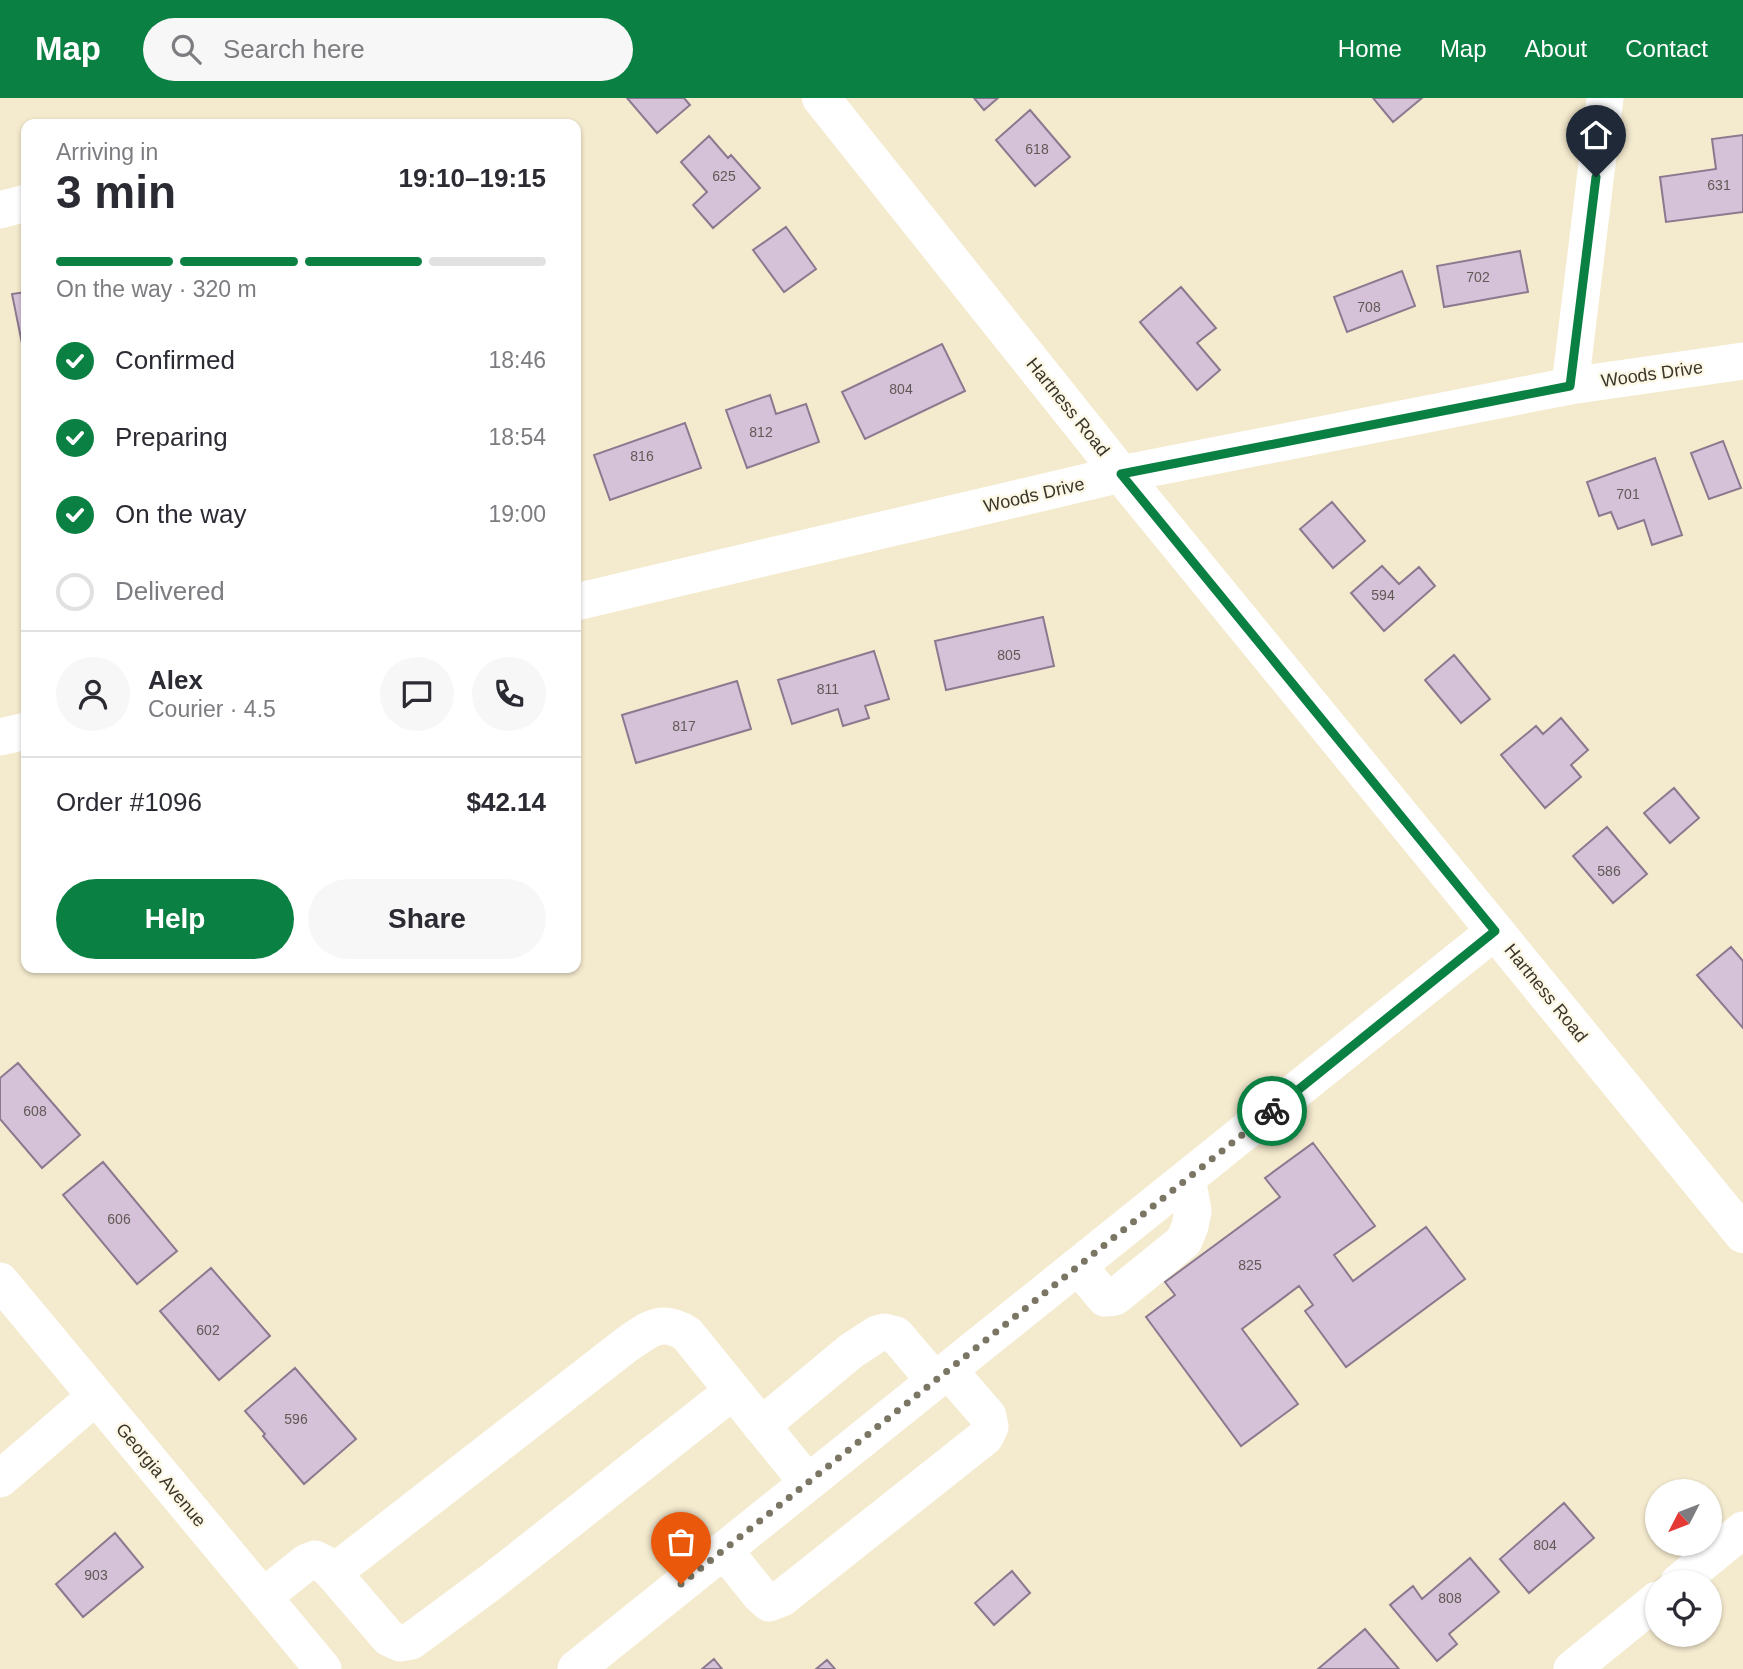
<!DOCTYPE html>
<meta charset="utf-8">
<style>
body{margin:0;font-family:Arial,sans-serif;background:#f7f7f7;color:#2b2b33;height:100vh;display:flex;flex-direction:column;font-size:26px;white-space:nowrap}
*{box-sizing:border-box;margin:0}
p{font-size:23px;color:#7c7c81}
.icon{flex:none;width:38px;height:38px;fill:none;stroke:currentColor;stroke-width:2;stroke-linecap:round;stroke-linejoin:round}
.map{position:relative;flex:1;overflow:hidden}
.sheet{position:absolute;left:21px;top:21px;width:560px;height:854px;display:flex;flex-direction:column;background:#fff;border-radius:14px;box-shadow:0 2px 5px #0004}
.sheet>*{flex:none}
.needle{width:46px;rotate:228deg}
.tools{position:absolute;left:1645px;top:1381px;display:grid;gap:14px}
.tools a{display:grid;place-items:center;width:77px;height:77px;border-radius:50%;background:#fff;box-shadow:0 2px 5px #0004;font-size:35px}
.pin{position:absolute;display:grid;place-items:center;width:60px;height:60px;color:#fff;margin:-72px -30px;border-radius:50% 50% 50% 0;rotate:-45deg;box-shadow:0 0 7px #0007}
.pin .icon{rotate:45deg}
.courier{position:absolute;display:grid;place-items:center;width:70px;height:70px;margin:-35px;border:5px solid #0b8043;border-radius:50%;background:#fff;color:#222;box-shadow:0 2px 9px #0007}
.overview em{font-style:normal;font-weight:700}
.overview div{display:flex;flex-direction:column-reverse}
.overview{display:flex;align-items:center;justify-content:space-between;height:119px;padding:0 35px}
h1{font-size:46px;font-weight:700;line-height:52px}
.bar{display:grid;grid-template-columns:repeat(4,1fr);gap:10px 7px;align-content:center;height:84px;padding:0 35px}
.bar i{height:9px;border-radius:5px;background:#e1e1e2}
.bar .active{background:#0b8043}
.bar p{grid-column:span 4}
.line{display:flex;align-items:center;gap:18px;padding:0 35px;border-top:2px solid #e1e1e2}
.line div{flex:1}
.round{display:grid;place-items:center;flex:none;width:74px;height:74px;border-radius:37px;background:#f7f7f7}
ol{padding:0 35px;list-style:none}
li{display:flex;align-items:center;gap:21px;height:77px}
li p{margin-inline-start:auto}
li .icon{padding:7px;border-radius:50%;background:#0b8043;color:#fff;stroke-width:4}
li:last-child{color:#7c7c81}
li i{width:38px;height:38px;border:4px solid #e1e1e2;border-radius:50%}
.primary-button{display:flex;gap:14px;margin-top:auto;padding:14px 35px}
.primary-button a{flex:1;height:80px;border-radius:42px;background:#0b8043;color:#fff;font-size:28px;font-weight:700;line-height:80px;text-align:center}
.primary-button a+a{background:#f7f7f7;color:#2b2b33}
header{display:flex;align-items:center;gap:42px;box-sizing:border-box;height:98px;padding:0 35px;background:#0b8043;color:#fff}
header strong{font-size:33px}
nav{display:flex;gap:38px;margin-inline-start:auto;font-size:24px}
.search{width:490px;height:63px;background:#f7f7f7;display:flex;align-items:center;gap:18px;box-sizing:border-box;padding:0 24px;border-radius:38px;color:#7c7c81;font-size:26px}
.map>svg:first-child{display:block}
</style>
<header>
<strong>Map</strong>
<div class="search"><svg class="icon" aria-label="search" viewBox="0 0 24 24"><circle cx="10" cy="10" r="6"/><path d="M15 15l6 6"/></svg>Search here</div>
<nav><a>Home</a><a>Map</a><a>About</a><a>Contact</a></nav>
</header>
<div class="map">
<svg width="1743" height="1571" viewBox="0 0 1743 1571">
<rect width="100%" height="100%" fill="#f4eace"/>
<path fill="#d5c1d8" stroke="#8c798f" stroke-width="2" d="M627,0H684L690,7L657,35Z
M974,0H998L984,12Z
M1373,0H1422L1393,24Z
M1030,12L1070,59L1035,88L996,42Z
M1743,37V114L1666,124L1660,79L1716,71L1712,41Z
M709,38L728,60L731,57L760,90L713,130L693,107L707,94L681,64Z
M786,129L816,171L784,194L753,152Z
M1520,153L1528,194L1444,209L1437,168Z
M1402,173L1415,208L1347,234L1334,199Z
M1181,189L1216,230L1197,245L1220,272L1197,292L1140,224Z
M26,194V265L12,196Z
M942,246L965,293L865,341L842,294Z
M770,297L776,316L806,306L819,344L747,370L726,312Z
M685,325L701,370L610,402L594,357Z
M1723,343L1741,390L1709,401L1691,355Z
M1655,360L1682,437L1652,447L1644,422L1618,431L1611,414L1599,418L1587,384Z
M1332,404L1365,443L1333,470L1300,431Z
M1382,468L1399,486L1419,469L1435,488L1384,533L1351,495Z
M1043,519L1054,568L946,592L935,543Z
M874,553L889,601L865,608L869,620L843,628L838,611L792,626L778,582Z
M1454,557L1490,601L1461,625L1425,582Z
M737,583L751,631L636,665L622,617Z
M1561,620L1588,652L1571,667L1581,679L1545,710L1501,657L1536,628L1543,636Z
M1674,690L1699,720L1670,745L1644,715Z
M1607,729L1647,776L1613,805L1573,758Z
M1731,849L1743,863V930L1697,877Z
M18,965L80,1037L42,1070L0,1021V980Z
M1313,1045L1375,1128L1334,1157L1353,1183L1426,1129L1465,1181L1346,1269L1305,1213L1313,1207L1299,1188L1242,1231L1298,1306L1241,1348L1146,1219L1175,1197L1165,1184L1280,1099L1265,1080Z
M103,1064L177,1153L137,1186L63,1097Z
M211,1170L270,1238L219,1282L160,1213Z
M295,1270L356,1341L304,1386L263,1338L265,1336L245,1313Z
M1564,1405L1594,1440L1529,1495L1500,1461Z
M115,1435L143,1469L83,1519L56,1486Z
M1470,1460L1499,1494L1449,1536L1457,1546L1437,1563L1390,1507L1413,1488L1422,1501Z
M1012,1473L1030,1495L994,1527L975,1505Z
M1365,1531L1399,1571H1318Z
M714,1561L722,1571H702Z
M827,1562L835,1571H816Z"/>
<g fill="none" stroke-linecap="round" stroke-linejoin="round">
<path stroke="#fff" stroke-width="37" d="M0,112L26,105
M1570,288L1605,0
M576,504L1121,376L1570,288L1743,263
M0,639L26,633
M1078,1168L1105,1200L1115,1199L1184,1143L1190,1128L1193,1113L1187,1080
M0,1183L323,1571
M761,1328L851,1253L877,1236L885,1234L896,1237L935,1283
M0,1381L96,1298
M724,1452L760,1497L769,1505L782,1500L985,1339L990,1329L988,1318L948,1272
M333,1475L389,1540L400,1545L411,1543L491,1484L733,1293
M1679,1484L1743,1432
M263,1499L307,1464L315,1461L323,1465L333,1475L626,1247C648,1232 661,1219 687,1236L808,1385
M576,1571L1495,833
M1572,1571L1657,1502"/>
<path stroke="#fff" stroke-width="38" d="M821,0L1121,376L1743,1136"/>
</g>
<g fill="none" stroke-linecap="round" stroke-linejoin="round">
<path stroke="#7b7564" stroke-width="7" stroke-dasharray="0 12.6" d="M681,1486L1272,1013"/>
<path stroke="#0b8043" stroke-width="9" d="M1272,1013L1495,833L1121,376L1570,288L1596,79"/>
</g>
<g text-anchor="middle" dominant-baseline="central" stroke-width="5" stroke-linejoin="round" paint-order="stroke">
<g font-size="14" fill="#615956">
<text x="1037" y="51">618</text>
<text x="724" y="78">625</text>
<text x="1719" y="87">631</text>
<text x="1478" y="179">702</text>
<text x="1369" y="209">708</text>
<text x="901" y="291">804</text>
<text x="761" y="334">812</text>
<text x="642" y="358">816</text>
<text x="1628" y="396">701</text>
<text x="1383" y="497">594</text>
<text x="1009" y="557">805</text>
<text x="828" y="591">811</text>
<text x="684" y="628">817</text>
<text x="1609" y="773">586</text>
<text x="35" y="1013">608</text>
<text x="119" y="1121">606</text>
<text x="1250" y="1167">825</text>
<text x="208" y="1232">602</text>
<text x="296" y="1321">596</text>
<text x="1545" y="1447">804</text>
<text x="96" y="1477">903</text>
<text x="1450" y="1500">808</text>
</g>
<g font-size="18" fill="#3a362b" stroke="#fdf8e6">
<text transform="translate(1652 276) rotate(-8)">Woods Drive</text>
<text transform="translate(1068 309) rotate(51)">Hartness Road</text>
<text transform="translate(1034 397) rotate(-13)">Woods Drive</text>
<text transform="translate(1546 895) rotate(51)">Hartness Road</text>
<text transform="translate(161 1377) rotate(50)">Georgia Avenue</text>
</g>
</g>
</svg>
<div class="tools">
<a><svg class="needle" viewBox="-14 -14 28 28"><path d="M0-13l5 13h-10z" fill="#e53935"/><path d="M0 13l5-13h-10z" fill="#7c7c81"/></svg></a>
<a><svg class="icon" aria-label="locate" viewBox="0 0 24 24"><circle cx="12" cy="12" r="6"/><path d="M12 2v4M12 18v4M2 12h4M18 12h4"/></svg></a>
</div>
<div class="pin" style="left:681px;top:1486px;background:#ea580c"><svg class="icon" aria-label="bag" viewBox="0 0 24 24"><path d="M5 8h14l-1 12H6zM9 8a3 3 0 0 1 6 0"/></svg></div>
<div class="pin" style="left:1596px;top:79px;background:#1f2937"><svg class="icon" aria-label="home" viewBox="0 0 24 24"><path d="M3 11l9-7 9 7M6 9v11h12V9"/></svg></div>
<div class="courier" style="left:1272px;top:1013px"><svg class="icon" aria-label="bike" viewBox="0 0 24 24"><circle cx="6" cy="16" r="4"/><circle cx="18" cy="16" r="4"/><path d="M6 16l4-8h5l3 8M10 8l3 8H6M13 5h3"/></svg></div>
<section class="sheet">
<div class="overview"><div><h1>3 min</h1><p>Arriving in</p></div><em>19:10–19:15</em></div>
<div class="bar"><i class="active"></i><i class="active"></i><i class="active"></i><i></i><p>On the way · 320 m</p></div>
<ol>
<li><svg class="icon" aria-label="check" viewBox="0 0 24 24"><path d="M5 12l5 5 9-10"/></svg>Confirmed<p>18:46</p></li>
<li><svg class="icon" aria-label="check" viewBox="0 0 24 24"><path d="M5 12l5 5 9-10"/></svg>Preparing<p>18:54</p></li>
<li><svg class="icon" aria-label="check" viewBox="0 0 24 24"><path d="M5 12l5 5 9-10"/></svg>On the way<p>19:00</p></li>
<li><i></i>Delivered</li>
</ol>
<div class="line" style="height:126px"><a class="round"><svg class="icon" aria-label="person" viewBox="0 0 24 24"><circle cx="12" cy="8" r="4"/><path d="M4 21q1-7 8-7t8 7"/></svg></a><div><b>Alex</b><p>Courier · 4.5</p></div><a class="round"><svg class="icon" aria-label="chat" viewBox="0 0 24 24"><path d="M4 5h16v11H9l-5 4z"/></svg></a><a class="round"><svg class="icon" aria-label="phone" viewBox="0 0 24 24"><path d="M5 4h4l2 5-3 2q2 4 5 5l2-3 5 2v4C11 20 4 13 5 4z"/></svg></a></div>
<div class="line" style="height:91px"><div>Order #1096</div><b>$42.14</b></div>
<div class="primary-button"><a>Help</a><a>Share</a></div>
</section>
</div>
